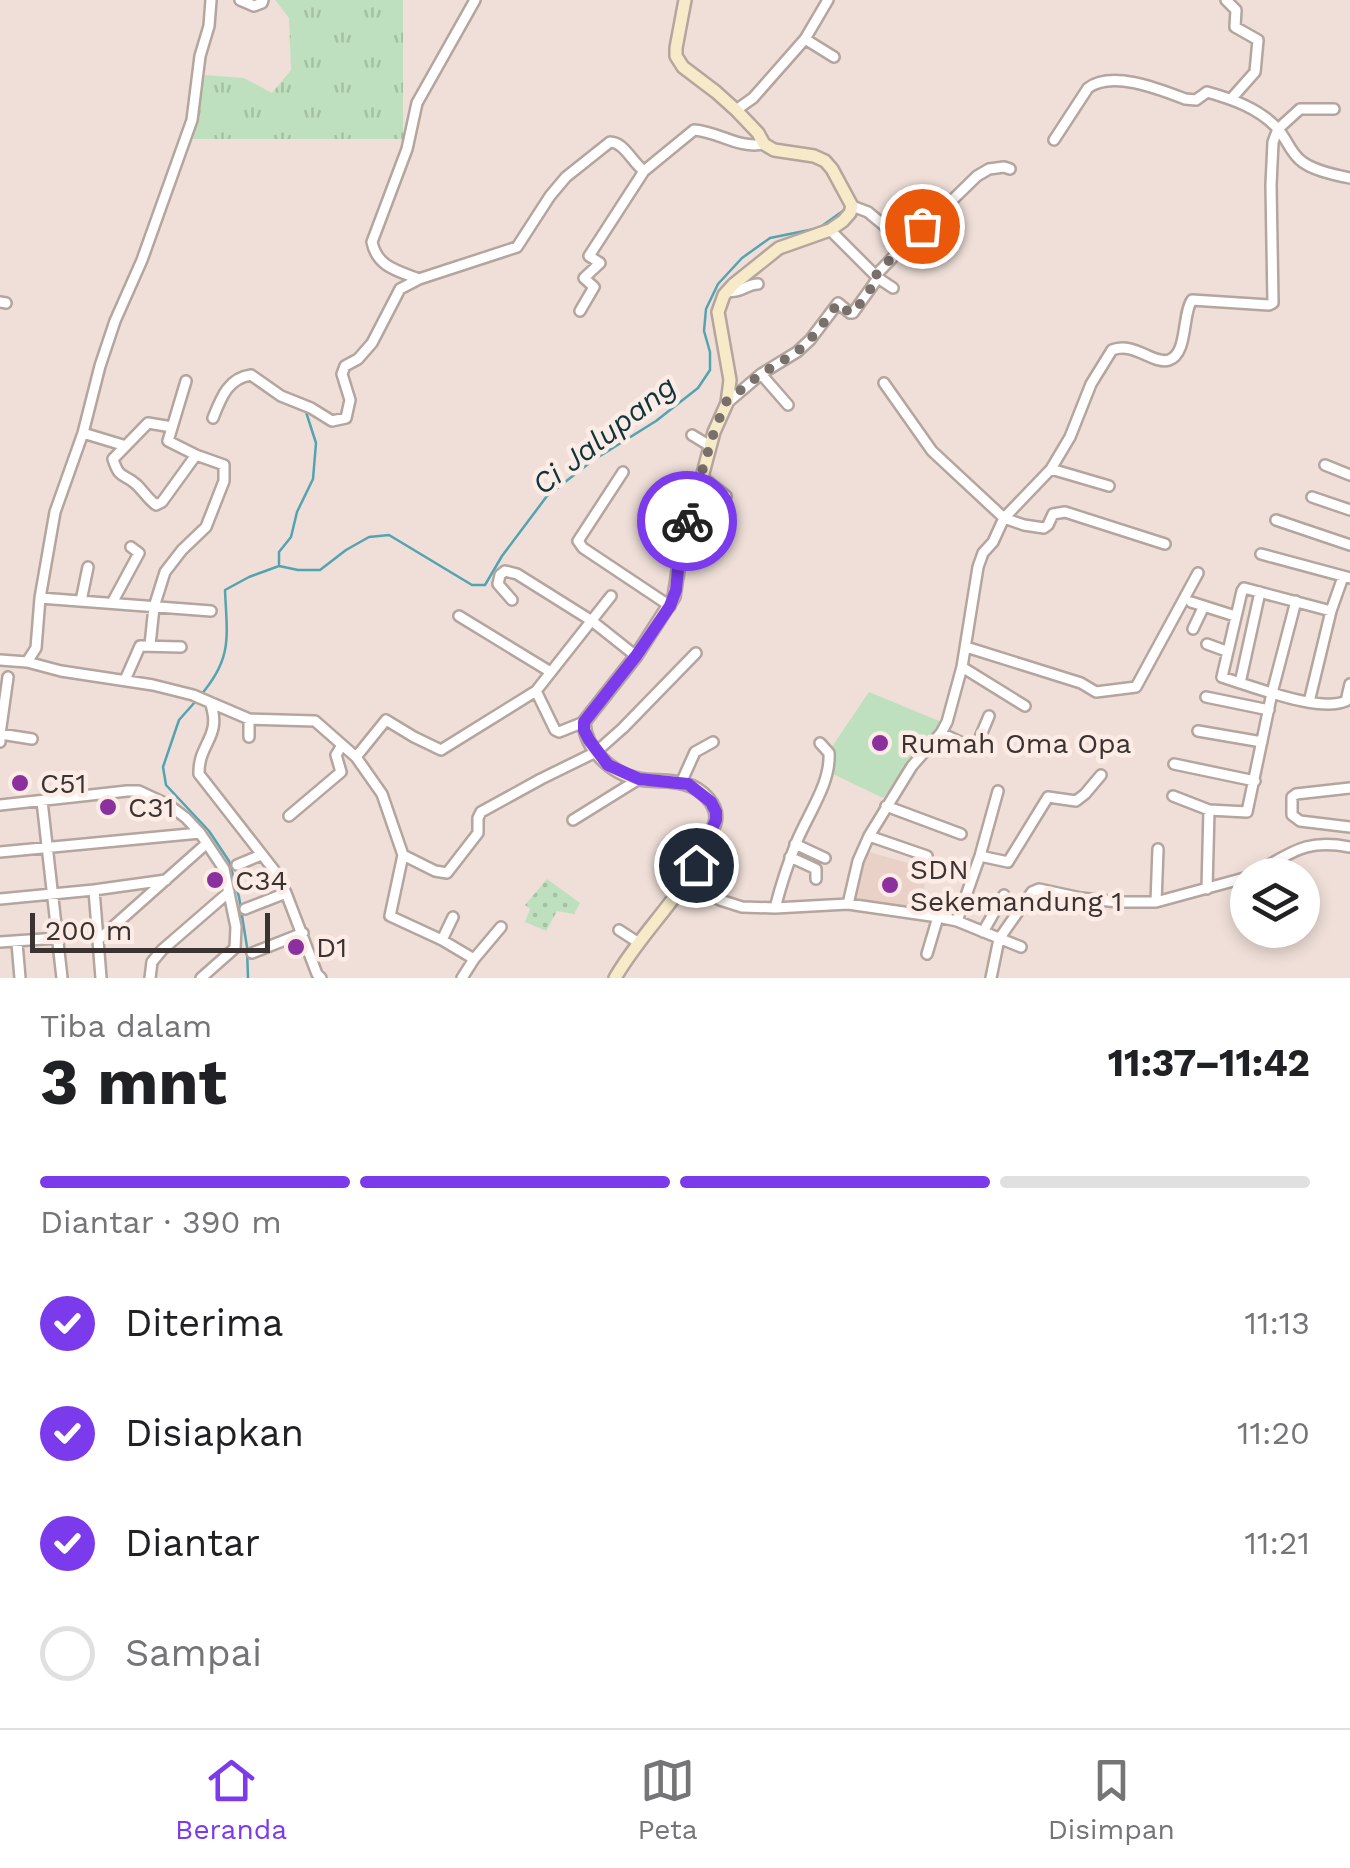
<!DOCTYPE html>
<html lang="id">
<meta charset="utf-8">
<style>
body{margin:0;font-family:"Work Sans",sans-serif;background:#f2f2f2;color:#202124;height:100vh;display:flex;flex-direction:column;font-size:38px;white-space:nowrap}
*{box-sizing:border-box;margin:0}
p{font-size:32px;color:#757577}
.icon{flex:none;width:55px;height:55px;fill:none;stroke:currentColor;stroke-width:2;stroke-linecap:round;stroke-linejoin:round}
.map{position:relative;height:978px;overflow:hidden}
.sheet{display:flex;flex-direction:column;background:#fff;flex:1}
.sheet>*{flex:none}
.fabs{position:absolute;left:1230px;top:858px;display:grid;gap:20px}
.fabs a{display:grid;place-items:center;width:90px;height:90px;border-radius:50%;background:#fff;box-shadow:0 5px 15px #0003;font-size:50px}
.scale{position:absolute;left:30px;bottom:25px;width:240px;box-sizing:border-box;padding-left:10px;border:5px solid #3a3331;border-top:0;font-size:28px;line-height:35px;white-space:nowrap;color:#3a3331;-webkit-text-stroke:8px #fcece5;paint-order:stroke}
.pin{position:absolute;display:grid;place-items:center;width:85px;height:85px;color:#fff;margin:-42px;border:5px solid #fff;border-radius:50%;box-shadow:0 2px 10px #0007}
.courier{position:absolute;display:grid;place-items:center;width:100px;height:100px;margin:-50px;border:8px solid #7c3aed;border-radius:50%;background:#fff;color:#222;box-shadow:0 2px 12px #0007}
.summary em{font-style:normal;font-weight:700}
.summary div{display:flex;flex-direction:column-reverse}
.summary{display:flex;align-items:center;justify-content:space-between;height:170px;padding:0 40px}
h1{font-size:65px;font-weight:700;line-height:75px}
.bar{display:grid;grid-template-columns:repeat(4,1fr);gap:15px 10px;align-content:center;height:120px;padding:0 40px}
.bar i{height:12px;border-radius:8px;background:#e0e0e0}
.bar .selected{background:#7c3aed}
.bar p{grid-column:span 4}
ol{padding:0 40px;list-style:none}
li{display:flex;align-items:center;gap:30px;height:110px}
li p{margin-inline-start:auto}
li .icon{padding:10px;border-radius:50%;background:#7c3aed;color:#fff;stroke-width:4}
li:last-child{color:#757577}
li i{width:55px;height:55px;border:5px solid #e0e0e0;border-radius:50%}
.tabs{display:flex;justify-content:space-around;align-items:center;height:140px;border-top:2px solid #e0e0e0;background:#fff;font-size:28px;color:#757577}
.tabs a{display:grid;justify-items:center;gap:5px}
.tabs .selected{color:#7c3aed}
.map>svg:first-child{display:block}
</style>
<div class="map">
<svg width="1350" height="978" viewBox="0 0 1350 978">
<defs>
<pattern id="grass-tufts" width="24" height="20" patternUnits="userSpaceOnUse" patternTransform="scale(2.5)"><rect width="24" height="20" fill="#bfe0be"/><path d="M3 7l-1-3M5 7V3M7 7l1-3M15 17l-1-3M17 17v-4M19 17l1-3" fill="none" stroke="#a5c1a4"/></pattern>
<pattern id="park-dots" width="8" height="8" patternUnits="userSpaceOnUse" patternTransform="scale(2.5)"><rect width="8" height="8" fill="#bfe0be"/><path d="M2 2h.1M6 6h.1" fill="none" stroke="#a5c1a4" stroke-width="1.8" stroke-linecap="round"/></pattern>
</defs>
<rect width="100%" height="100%" fill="#efdfd8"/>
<path fill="#ead1c7" d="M865,851L926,868L922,911L853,902L859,867Z"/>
<path fill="url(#grass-tufts)" d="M275,0H403V139H193L205,75L244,78L272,93L291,70L289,18Z"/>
<path fill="url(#park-dots)" d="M547,879L580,903L574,914L557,911L546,931L525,922L530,909L525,905Z"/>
<path fill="#bfe0be" d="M869,692L944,723L917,753L883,798L831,773L829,751Z"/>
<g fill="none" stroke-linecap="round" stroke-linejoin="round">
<path stroke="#54a3b0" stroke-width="2.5" d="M279,564V552L291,537L297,512L313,479L316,443L306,412
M200,696C233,658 227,637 225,590L249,577L279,566L298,570H320L346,550L369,537L389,535L472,585H485L502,556L547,496L592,461L656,421L698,388L710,370V352L704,331L706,309L718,284L742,258L770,238L819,228L847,208
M195,702L179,720L163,767L166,785L209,831L229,861L239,897L247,947L248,978"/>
<defs>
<path id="street" d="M240,0L254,6L262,3L263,0
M828,0L805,39L834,57
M1226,0L1236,10L1235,27L1258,40L1255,72L1231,99
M736,110L753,98L805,39
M1054,140L1088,88C1112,70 1159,89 1185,99L1196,100L1207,92C1232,99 1258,108 1276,127C1286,137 1289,150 1299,159C1310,170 1335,175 1350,178
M852,206L868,212L904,242
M830,230L878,278L893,288
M876,275L897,253L904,242L936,216L977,176L989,169L1004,167L1010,169
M419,279C398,271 377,267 372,242L407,149L417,103L475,0
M727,291C739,294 747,284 758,284
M0,302L6,303
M580,311L594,287L584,278L600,263L589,256L644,171
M761,374L788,405
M884,383L932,451L1004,518L1024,525L1044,528L1048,525L1053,514L1065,512L1165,544
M727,403L761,374L797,352L810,340L838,303L850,313H853L878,278
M213,418C221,398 228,378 251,375L281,396L311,408L332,421L346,418L350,400L342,374L345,366L358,359L372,343L400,289L419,279L517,247L550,196L566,177L610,142C624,142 632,162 644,171L694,130C720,132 738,149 764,144
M172,427L148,423L113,459C120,481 123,472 137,485C144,492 148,499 156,505L162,502L196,455L168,441L186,381
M83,433L126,446
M692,435L710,446
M1325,465L1350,475
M1051,469L1109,486
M623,472L578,541L583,548L670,606
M702,477L726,496L721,516L722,520
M1312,497L1350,510
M669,517L685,525
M1276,520L1350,545
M1261,554L1350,578
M1260,592L1240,683C1266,691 1322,712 1346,701L1350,684
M40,598L211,611
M512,600L498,584L500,575L505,571L517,574L592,621L636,656
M81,601L88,567
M1191,602L1235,616
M112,603L139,553L131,547
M459,616L549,671
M1193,629L1203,608
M1207,644L1226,651
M150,645L154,607L165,572L182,550L206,527L224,481V465L196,455
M966,647L1081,683L1096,692L1136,687L1198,573
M0,660L27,662L36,648L40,598L55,512L83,433L100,366L115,321L142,260L192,120L200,56L209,26L211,0
M27,662L61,671L153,685L193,695L249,719L315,721L356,757L386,720L414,737L441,750L536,691L611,596
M962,667L1025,706
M125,680L140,646L181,647
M1240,683L1222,677L1242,591L1244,588L1331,611
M536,691L555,730L559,732L584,722
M1206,697L1269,710
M210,702C223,737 198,743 199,774L274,870L286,893L317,974L321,978
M1309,702L1331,611L1343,577
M1198,731L1262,742
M941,733L971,747H976L989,716
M0,734L8,677
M249,737V719
M0,742V734L32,739
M356,757L382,794L403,855L390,916L442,940L474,959
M1174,764L1255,781
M681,783L695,752L713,742
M1350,788L1296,794L1292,797V815L1300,821L1350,827
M1173,796L1209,810L1247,812L1272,693L1296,601
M42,801L62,978
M0,805L127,791H139L169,805L186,818L200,833L224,869L236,927L235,948L201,978
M886,806L961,834
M289,816L341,772L336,755L342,745
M573,820L639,779
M869,836L927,856
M795,844L825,858
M0,852L200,833
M403,855L435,871L447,873L478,833V818L481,812L541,779L596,752L623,728L696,653
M980,856L998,791
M790,857L816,869V879
M1281,859L1285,875
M237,865L261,855
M1251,875C1291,854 1303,838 1350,847
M686,883L720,900L742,907L775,908L848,904L938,917L957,921L1021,947
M1207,889L1209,810
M94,890L101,978
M0,899L94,890L166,880
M1156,902L1158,849
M848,904L858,861L869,836L912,766L941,733L947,722L962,667L978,567L983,553L993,542L1004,518L1051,469L1070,437L1091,384L1112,350C1134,341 1153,365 1169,360C1188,354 1182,314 1192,300L1269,305L1273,303L1271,185L1273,142L1278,129L1300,109H1334
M775,908C781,885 788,863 797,841C808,814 831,783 829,753L820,743
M245,909L286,893
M957,921L980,856L1008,862L1048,797L1076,801L1085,794L1101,775
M619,930L639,943
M983,932L1004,895
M98,940L206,844
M442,940L453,917
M0,942L58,938
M17,943L20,978
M252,953L303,933
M927,954L938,917
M150,978L152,962L162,950L229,892
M462,978L474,959L501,927
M991,978L999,939L1032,892L1039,889L1081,898L1118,902H1156L1248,877"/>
<path id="secondary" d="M615,978C646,924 697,884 715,823C720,805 701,788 685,784C670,779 654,782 639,779C612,774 585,749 584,722L636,656L674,597L685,525L702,477L714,432L727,403L730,380L718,312L724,295L734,284L779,248L830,230L843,221L850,213L852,206L832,169L825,161L814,156L774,150L764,144L758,133L736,110L716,92L683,67L676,56V48L685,0"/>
</defs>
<use href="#street" stroke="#b4a59e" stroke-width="14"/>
<use href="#secondary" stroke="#b4a59e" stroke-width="16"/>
<use href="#street" stroke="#fff" stroke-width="9"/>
<use href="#secondary" stroke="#f6eac8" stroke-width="11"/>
</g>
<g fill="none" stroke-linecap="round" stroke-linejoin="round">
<path stroke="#796f6b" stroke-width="10" stroke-dasharray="0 18" d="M687,521L714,432L726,402L761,374L797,352L817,332L838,303L850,313L855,311L878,278L876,275C892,258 905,241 922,226"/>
<path stroke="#7c3aed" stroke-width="12" d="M687,521L679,559L676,590L670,606L636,656L584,722V730L589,740L608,765L639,779L688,784L711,802L716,812V820L696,865"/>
</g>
<g fill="#8b319d" stroke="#fcece5" stroke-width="4">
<circle cx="880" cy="743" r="10"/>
<circle cx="20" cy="783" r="10"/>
<circle cx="108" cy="807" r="10"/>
<circle cx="215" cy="880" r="10"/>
<circle cx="890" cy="885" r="10"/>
<circle cx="296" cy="947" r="10"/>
</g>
<g text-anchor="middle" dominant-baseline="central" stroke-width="9" stroke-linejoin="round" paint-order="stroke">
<g font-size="28" fill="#3a3331" stroke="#fcece5" text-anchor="start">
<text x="900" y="743">Rumah Oma Opa</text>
<text x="40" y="783">C51</text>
<text x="128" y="807">C31</text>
<text x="910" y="869">SDN<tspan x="910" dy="32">Sekemandung 1</tspan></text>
<text x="235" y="880">C34</text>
<text x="316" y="947">D1</text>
</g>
<g font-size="30" font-style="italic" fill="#0e353b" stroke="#fcece5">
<text transform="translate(604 435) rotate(-38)">Ci Jalupang</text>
</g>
</g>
</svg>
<div class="fabs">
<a><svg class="icon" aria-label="layers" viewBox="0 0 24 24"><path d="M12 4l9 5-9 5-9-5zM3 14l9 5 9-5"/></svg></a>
</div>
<div class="scale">200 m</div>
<div class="pin" style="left:922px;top:226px;background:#ea580c"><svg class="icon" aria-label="bag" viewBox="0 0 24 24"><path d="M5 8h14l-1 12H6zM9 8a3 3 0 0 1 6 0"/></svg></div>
<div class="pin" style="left:696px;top:865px;background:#1f2937"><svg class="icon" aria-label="home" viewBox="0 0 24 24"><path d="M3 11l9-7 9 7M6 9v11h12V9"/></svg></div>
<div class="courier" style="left:687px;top:521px"><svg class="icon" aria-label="bike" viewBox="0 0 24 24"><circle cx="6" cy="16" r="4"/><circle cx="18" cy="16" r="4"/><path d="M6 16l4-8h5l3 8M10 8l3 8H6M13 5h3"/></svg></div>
</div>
<section class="sheet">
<div class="summary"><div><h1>3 mnt</h1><p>Tiba dalam</p></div><em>11:37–11:42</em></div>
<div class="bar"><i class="selected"></i><i class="selected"></i><i class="selected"></i><i></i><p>Diantar · 390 m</p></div>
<ol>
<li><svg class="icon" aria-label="check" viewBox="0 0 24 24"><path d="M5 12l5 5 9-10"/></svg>Diterima<p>11:13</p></li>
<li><svg class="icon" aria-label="check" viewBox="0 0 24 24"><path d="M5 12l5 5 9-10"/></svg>Disiapkan<p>11:20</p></li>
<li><svg class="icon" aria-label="check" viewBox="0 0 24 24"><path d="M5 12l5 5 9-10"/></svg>Diantar<p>11:21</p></li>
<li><i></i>Sampai</li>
</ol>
</section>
<nav class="tabs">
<a class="selected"><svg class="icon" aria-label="home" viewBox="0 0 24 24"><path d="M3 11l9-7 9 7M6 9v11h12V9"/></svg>Beranda</a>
<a><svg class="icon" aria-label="map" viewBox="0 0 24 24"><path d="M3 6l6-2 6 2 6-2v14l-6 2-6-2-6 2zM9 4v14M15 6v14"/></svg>Peta</a>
<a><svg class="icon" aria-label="saved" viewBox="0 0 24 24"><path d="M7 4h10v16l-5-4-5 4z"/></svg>Disimpan</a>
</nav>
